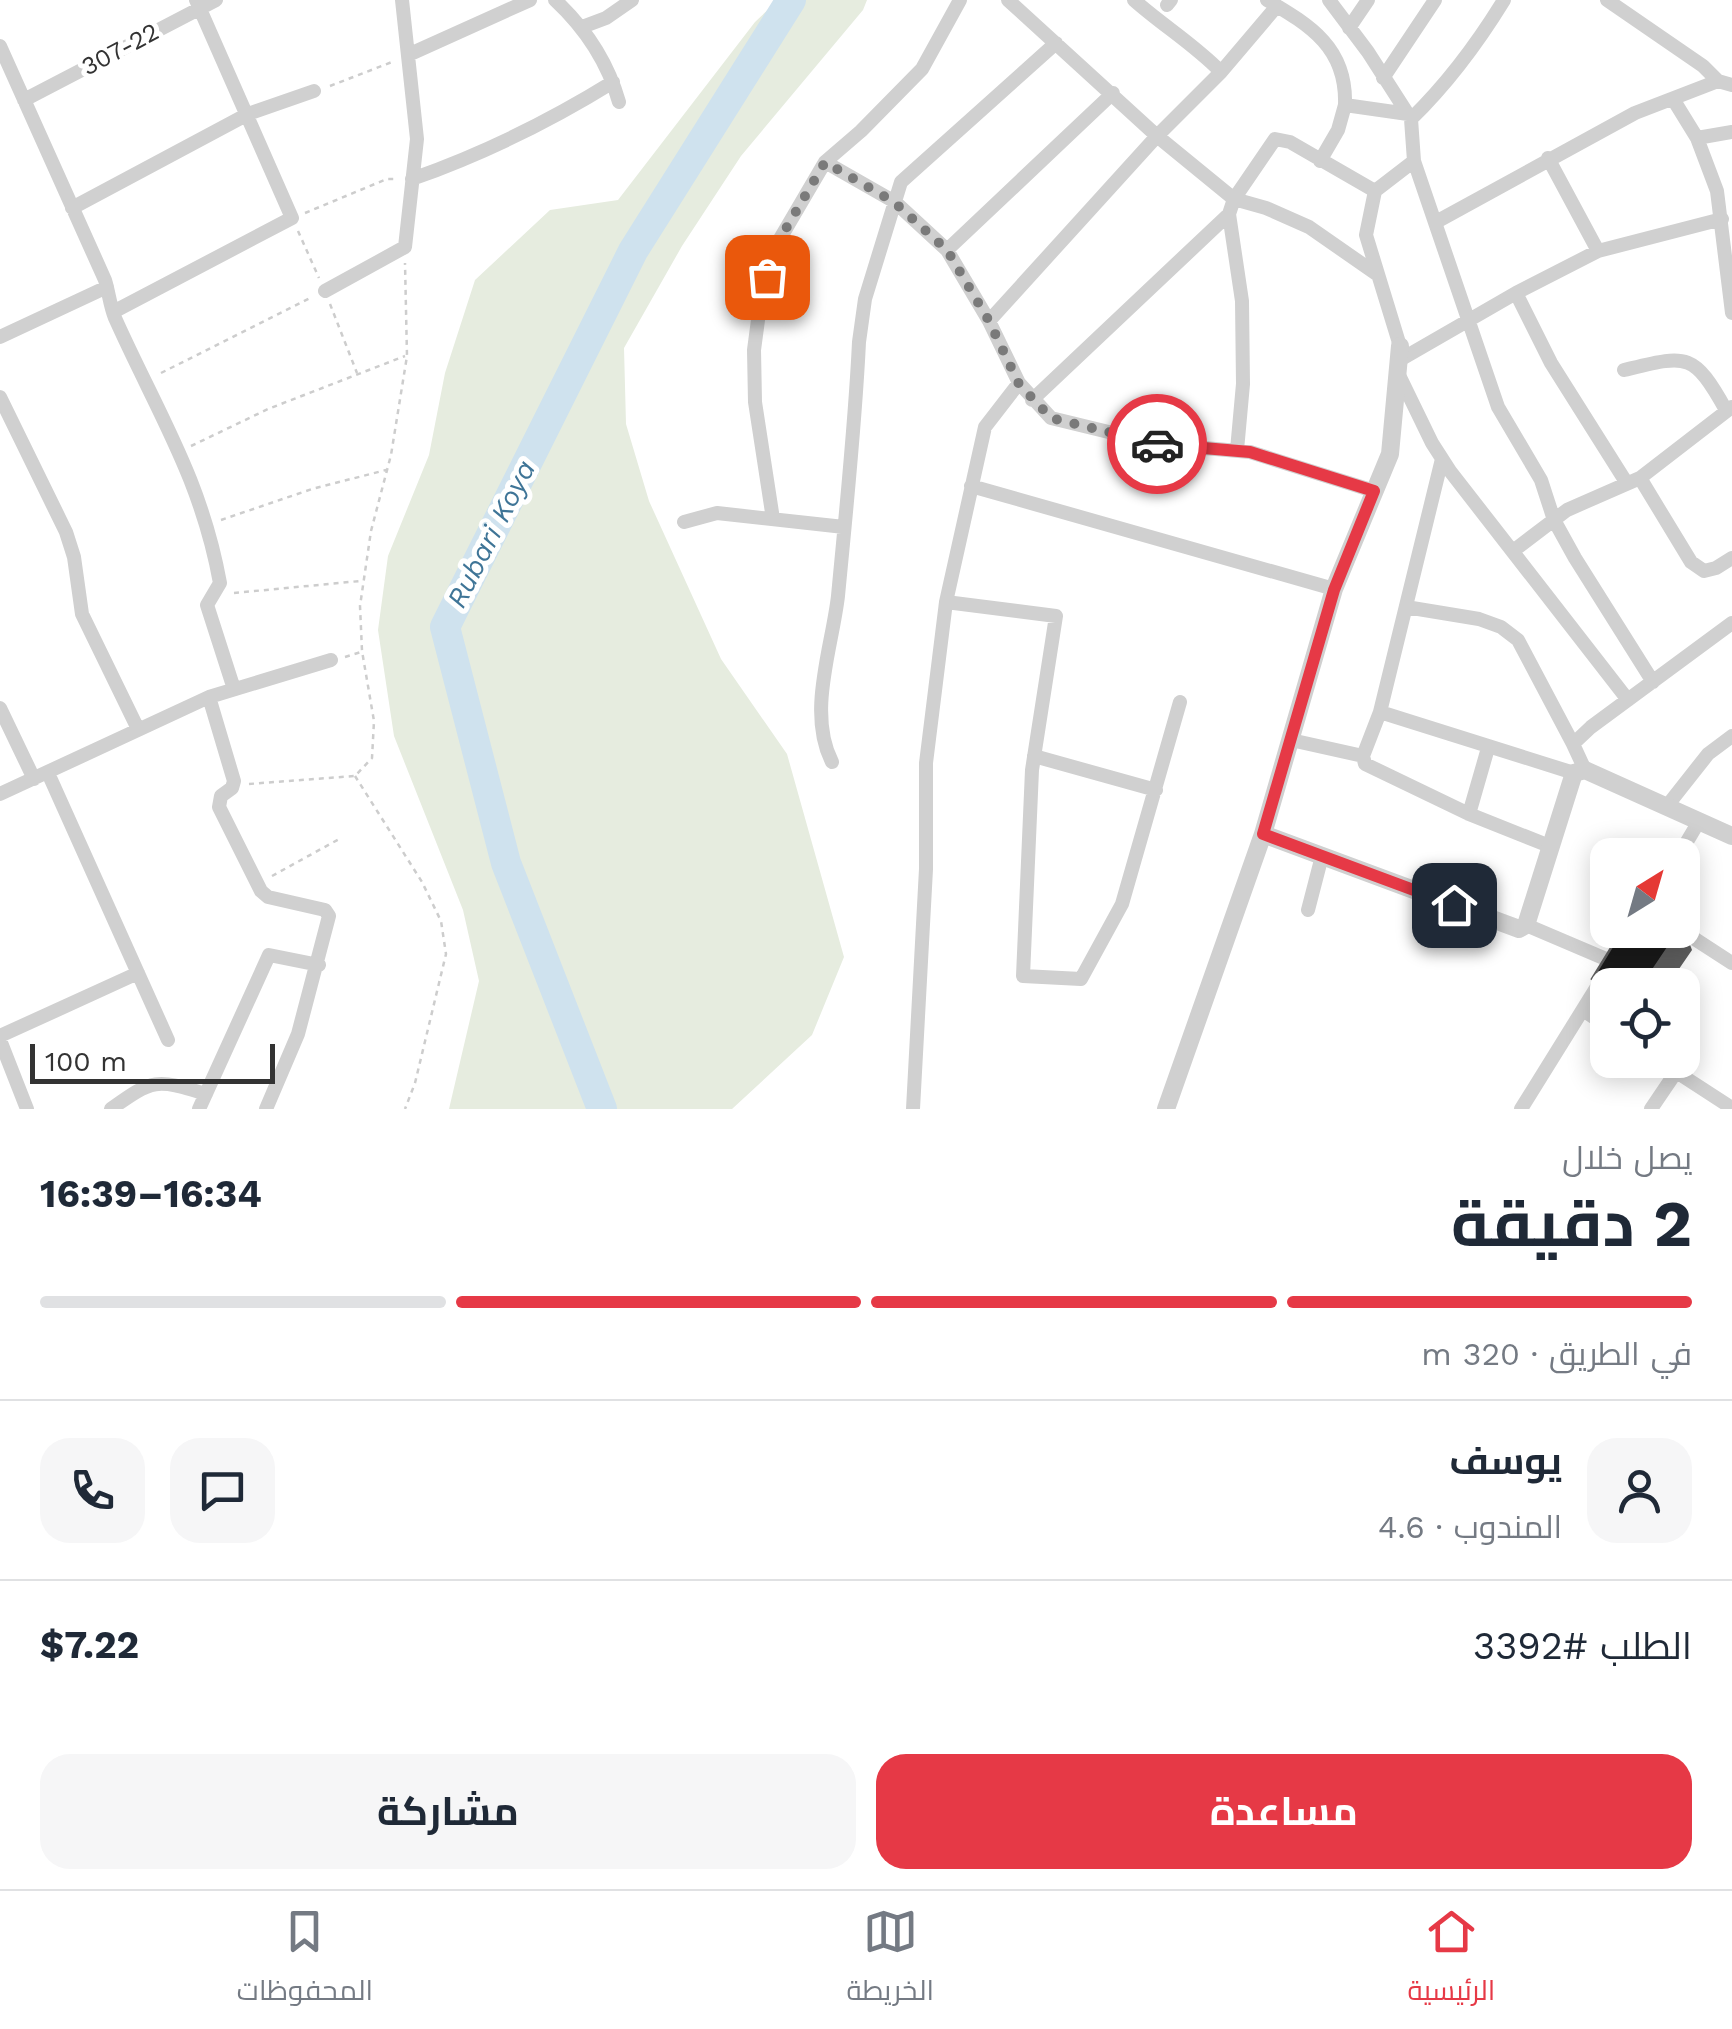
<!DOCTYPE html>
<html lang="ar">
<meta charset="utf-8">
<style>
body{margin:0;font-family:"Work Sans",Cairo,sans-serif;background:#f6f6f7;color:#1f2937;direction:rtl;height:100vh;display:flex;flex-direction:column;font-size:38px;white-space:nowrap}
*{box-sizing:border-box;margin:0}
p{font-size:32px;color:#747a83}
.icon{flex:none;width:55px;height:55px;fill:none;stroke:currentColor;stroke-width:2;stroke-linecap:round;stroke-linejoin:round}
.map{position:relative;height:1109px;overflow:hidden;direction:ltr}
.drawer{display:flex;flex-direction:column;background:#fff;flex:1}
.drawer>*{flex:none}
.needle{width:65px;rotate:37deg}
.controls{position:absolute;left:1590px;top:838px;display:grid;gap:20px}
.controls a{display:grid;place-items:center;width:110px;height:110px;border-radius:20px;background:#fff;box-shadow:0 5px 25px #0003;font-size:50px}
.scale{position:absolute;left:30px;bottom:25px;width:245px;box-sizing:border-box;padding-left:10px;border:5px solid #333;border-top:0;font-size:28px;line-height:35px;white-space:nowrap;color:#333;-webkit-text-stroke:8px #fff;paint-order:stroke}
.pin{position:absolute;display:grid;place-items:center;width:85px;height:85px;color:#fff;margin:-42px;border-radius:20px;box-shadow:0 5px 15px #0006}
.courier{position:absolute;display:grid;place-items:center;width:100px;height:100px;margin:-50px;border:8px solid #e63946;border-radius:50%;background:#fff;color:#222;box-shadow:0 2px 12px #0007}
.overview em{font-style:normal;font-weight:700}
.overview div{display:flex;flex-direction:column-reverse}
.overview{display:flex;align-items:center;justify-content:space-between;height:170px;padding:0 40px}
h1{font-size:65px;font-weight:700;line-height:75px}
.bar{display:grid;grid-template-columns:repeat(4,1fr);gap:15px 10px;align-content:center;height:120px;padding:0 40px}
.bar i{height:12px;border-radius:8px;background:#e0e1e3}
.bar .on{background:#e63946}
.bar p{grid-column:span 4}
.line{display:flex;align-items:center;gap:25px;padding:0 40px;border-top:2px solid #e0e1e3}
.line div{flex:1}
.round{display:grid;place-items:center;flex:none;width:105px;height:105px;border-radius:30px;background:#f6f6f7}
.button{display:flex;gap:20px;margin-top:auto;padding:20px 40px}
.button a{flex:1;height:115px;border-radius:30px;background:#e63946;color:#fff;font-size:40px;font-weight:700;line-height:115px;text-align:center}
.button a+a{background:#f6f6f7;color:#1f2937}
.menu{display:flex;justify-content:space-around;align-items:center;height:140px;border-top:2px solid #e0e1e3;background:#fff;font-size:28px;color:#747a83}
.menu a{display:grid;justify-items:center;gap:5px}
.menu .on{color:#e63946}
.map>svg:first-child{display:block}
</style>
<div class="map">
<svg width="1732" height="1109" viewBox="0 0 1732 1109">
<rect width="100%" height="100%" fill="#fff"/>
<path fill="#e6ecdf" d="M778,0H867L863,10L741,156L682,246L624,348L626,424L649,501L721,659L787,754L844,957L812,1035L732,1109H449L479,981L463,910L394,736L378,630L388,556L429,455L445,373L475,280L550,210L618,200L755,22Z"/>
<g fill="none" stroke-linecap="round" stroke-linejoin="round">
<path stroke="#cfe2ee" stroke-width="30" d="M602,1109L506,863L445,627L633,251L791,0"/>
<path stroke="#cdcdcd" stroke-width="2.5" stroke-dasharray="5 5" stroke-linecap="butt" d="M330,86L392,62
M305,213L387,179H395
M298,231L319,278
M330,304L357,373
M161,373L310,298
M191,446L268,409L405,356
M221,520L312,489L386,470
M234,593L360,581
M345,657L361,652
M355,776L422,882L441,921L446,954L415,1083L405,1109
M249,784L355,776L372,758L374,721L362,651L360,606L371,531L391,455L407,356L405,263
M272,876L341,838"/>
<path stroke="#d0d0d0" stroke-width="14" d="M555,0C585,28 608,63 619,102
M1008,0L1157,136L1234,199L1266,208L1309,227L1378,275
M1134,0C1162,25 1195,45 1221,72
M1267,0C1311,26 1347,48 1345,105L1408,114
M1329,0L1368,52L1411,119L1414,161L1375,191L1366,235L1400,346
M1607,0L1703,66L1718,81
M1167,5L1171,0
M582,27L606,18L632,0
M1349,28L1368,0
M0,46L105,280C109,293 110,306 115,318C157,412 201,478 220,583L207,605L234,689
M408,55L530,0
M1383,78L1435,0
M1673,99L1697,138L1717,191L1732,313
M24,100L216,0
M1411,119C1448,83 1477,44 1504,0
M1697,138L1732,132
M1548,158L1598,251
M1320,161L1338,130L1345,105
M1414,161L1498,407L1541,480L1554,520L1575,558L1653,682
M825,162L895,202L947,250L989,321L1019,383L1051,418L1158,444L1250,452L1374,491
M412,179C483,154 550,121 613,82
M72,208L248,114L314,91
M1229,214L1242,301L1243,384L1237,450
M1436,222L1635,113L1718,81L1732,85
M947,250L1113,93
M325,291L405,247L417,139L402,0
M1516,293L1551,363L1626,482
M113,312L292,218L196,0
M989,321L1157,136L1221,72L1277,6
M0,337L107,287
M1398,361L1516,293L1598,251L1722,219
M1624,370C1687,355 1693,351 1726,410
M1397,371L1432,443L1450,471L1628,700
M0,397L66,532L74,557L82,614L138,729
M1032,400L1229,214L1234,199L1275,139L1290,142L1375,191
M1442,459L1380,712L1363,756L1365,764L1469,814L1552,847
M1640,478L1691,562L1704,571L1716,568L1732,558
M971,486L1334,589
M773,519L755,402L754,350L760,305L774,249L825,162L861,131L922,69L960,0
M684,522L717,513L844,527
M1513,551L1567,510L1640,478L1732,407
M946,602L1056,616L1032,770L1023,976L1081,979L1122,904L1180,702
M1406,607L1479,619L1501,627L1518,640L1573,744
M209,697L234,781L232,788L221,796L219,807L261,891L268,897L325,910L329,916L298,1034L266,1109
M0,708L34,779
M1380,712L1574,773
M1291,740L1363,756
M1034,756L1156,790
M832,762C807,713 832,648 838,596C846,511 855,427 859,342L865,299L901,182L1056,43
M1585,770L1573,744L1591,727L1732,623
M48,773L168,1040
M0,794L209,697L331,660
M1667,806L1708,754L1732,736
M1469,814L1488,748
M1679,855L1698,823
M1308,910L1322,856
M1526,925L1613,962
M1681,930L1732,963
M1583,1010L1608,1027
M0,1036L138,973
M0,1040L27,1109
M1658,1060L1732,1108
M111,1109C154,1078 156,1079 206,1094
M199,1109L269,955L319,965
M913,1109L926,869V763L946,602L985,427L1019,383
M1521,1109L1603,977
M1651,1109L1676,1072"/>
<path stroke="#d0d0d0" stroke-width="18" d="M1263,834L1519,929L1526,925L1574,773L1585,770L1732,836
M1166,1109L1263,834L1334,589L1390,454L1400,346"/>
</g>
<path fill="#8c8c8c" d="M1692,950L1608,985V1008L1600,1003L1592,979Z"/>
<path fill="#5f5f5f" d="M1683,926L1692,950L1668,985H1643L1680,930H1682Z"/>
<path fill="#1a1a1a" stroke="#5f5f5f" stroke-width="2.5" d="M1622,930H1680L1643,985H1608V990L1592,979Z"/>
<g fill="none" stroke-linecap="round" stroke-linejoin="round">
<path stroke="#7a7a7a" stroke-width="10" stroke-dasharray="0 18" d="M767,277L774,249L825,162L894,202L947,250L989,321L1019,384L1051,418L1157,444"/>
<path stroke="#e63946" stroke-width="12" d="M1157,444L1250,452L1374,491L1334,590L1263,834L1454,905"/>
</g>
<g text-anchor="middle" dominant-baseline="central" stroke-width="10" stroke-linejoin="round" paint-order="stroke">
<g font-size="25" fill="#333" stroke="#fff">
<text transform="translate(120 49) rotate(-28)">307-22</text>
</g>
<g font-size="28" font-style="italic" fill="#3f7597" stroke="#fff">
<text transform="translate(491 534) rotate(-63)">Rubari Koya</text>
</g>
</g>
</svg>
<div class="controls">
<a><svg class="needle" viewBox="-14 -14 28 28"><path d="M0-13l5 13h-10z" fill="#e53935"/><path d="M0 13l5-13h-10z" fill="#747a83"/></svg></a>
<a><svg class="icon" aria-label="locate" viewBox="0 0 24 24"><circle cx="12" cy="12" r="6"/><path d="M12 2v4M12 18v4M2 12h4M18 12h4"/></svg></a>
</div>
<div class="scale">100 m</div>
<div class="pin" style="left:767px;top:277px;background:#ea580c"><svg class="icon" aria-label="bag" viewBox="0 0 24 24"><path d="M5 8h14l-1 12H6zM9 8a3 3 0 0 1 6 0"/></svg></div>
<div class="pin" style="left:1454px;top:905px;background:#1f2937"><svg class="icon" aria-label="home" viewBox="0 0 24 24"><path d="M3 11l9-7 9 7M6 9v11h12V9"/></svg></div>
<div class="courier" style="left:1157px;top:444px"><svg class="icon" aria-label="car" viewBox="0 0 24 24"><path d="M5 17H2v-5l4-1 3-4h7l3 4 3 1v5h-3M9 17h6M6 11h13"/><circle cx="7" cy="17" r="2"/><circle cx="17" cy="17" r="2"/></svg></div>
</div>
<section class="drawer">
<div class="overview"><div><h1>2 دقيقة</h1><p>يصل خلال</p></div><em>16:34–16:39</em></div>
<div class="bar"><i class="on"></i><i class="on"></i><i class="on"></i><i></i><p>في الطريق · 320 m</p></div>
<div class="line" style="height:180px"><a class="round"><svg class="icon" aria-label="person" viewBox="0 0 24 24"><circle cx="12" cy="8" r="4"/><path d="M4 21q1-7 8-7t8 7"/></svg></a><div><b>يوسف</b><p>المندوب · 4.6</p></div><a class="round"><svg class="icon" aria-label="chat" viewBox="0 0 24 24"><path d="M4 5h16v11H9l-5 4z"/></svg></a><a class="round"><svg class="icon" aria-label="phone" viewBox="0 0 24 24"><path d="M5 4h4l2 5-3 2q2 4 5 5l2-3 5 2v4C11 20 4 13 5 4z"/></svg></a></div>
<div class="line" style="height:130px"><div>الطلب #3392</div><b>$7.22</b></div>
<div class="button"><a>مساعدة</a><a>مشاركة</a></div>
</section>
<nav class="menu">
<a class="on"><svg class="icon" aria-label="home" viewBox="0 0 24 24"><path d="M3 11l9-7 9 7M6 9v11h12V9"/></svg>الرئيسية</a>
<a><svg class="icon" aria-label="map" viewBox="0 0 24 24"><path d="M3 6l6-2 6 2 6-2v14l-6 2-6-2-6 2zM9 4v14M15 6v14"/></svg>الخريطة</a>
<a><svg class="icon" aria-label="saved" viewBox="0 0 24 24"><path d="M7 4h10v16l-5-4-5 4z"/></svg>المحفوظات</a>
</nav>
